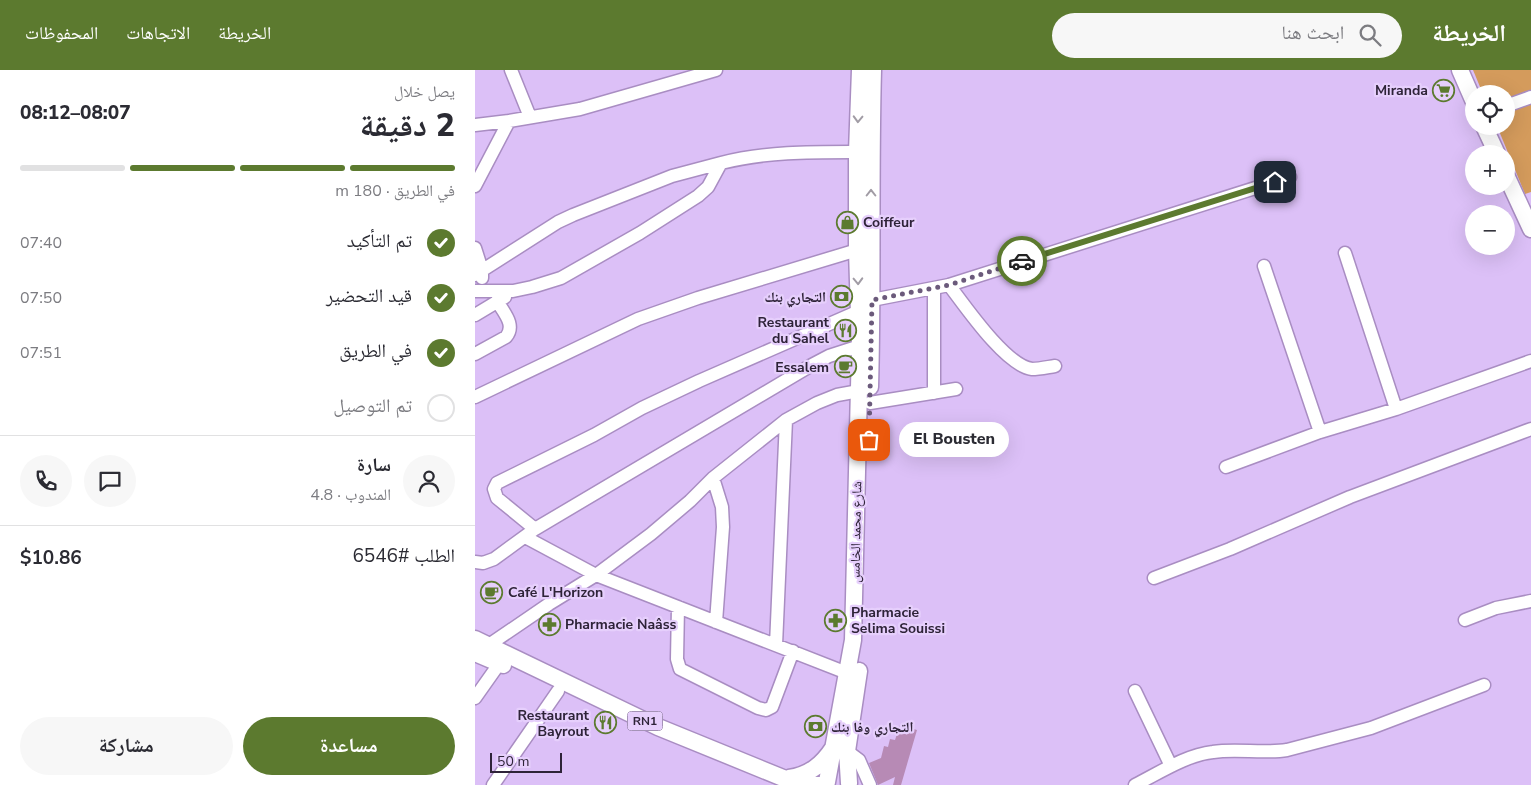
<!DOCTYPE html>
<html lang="ar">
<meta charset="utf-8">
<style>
body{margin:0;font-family:"Nunito Sans","Noto Naskh Arabic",sans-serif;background:#f7f7f7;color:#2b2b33;direction:rtl;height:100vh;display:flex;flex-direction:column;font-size:19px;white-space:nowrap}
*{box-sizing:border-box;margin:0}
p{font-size:16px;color:#7c7c81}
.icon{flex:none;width:28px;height:28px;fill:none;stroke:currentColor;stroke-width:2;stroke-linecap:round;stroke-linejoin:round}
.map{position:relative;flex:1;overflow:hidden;direction:ltr}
.side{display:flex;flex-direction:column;background:#fff;width:475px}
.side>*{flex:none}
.tools{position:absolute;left:990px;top:15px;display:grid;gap:10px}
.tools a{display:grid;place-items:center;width:50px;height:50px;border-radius:50%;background:#fff;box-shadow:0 5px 20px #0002;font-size:25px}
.scale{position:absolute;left:15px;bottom:12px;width:72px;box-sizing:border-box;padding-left:5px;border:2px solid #2e2338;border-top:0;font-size:14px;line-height:18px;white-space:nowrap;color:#2e2338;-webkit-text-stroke:4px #e6cffc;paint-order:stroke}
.pin{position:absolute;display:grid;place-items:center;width:42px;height:42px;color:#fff;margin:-21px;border-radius:10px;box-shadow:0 2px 8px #0006}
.courier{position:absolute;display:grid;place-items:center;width:50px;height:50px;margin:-25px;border:4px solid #5c7a2f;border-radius:50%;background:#fff;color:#222;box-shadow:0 1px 6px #0007}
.bubble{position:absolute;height:35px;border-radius:18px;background:#fff;box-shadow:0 5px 20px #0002;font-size:16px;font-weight:800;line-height:35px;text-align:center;direction:rtl}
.summary em{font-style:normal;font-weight:800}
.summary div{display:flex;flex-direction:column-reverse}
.summary{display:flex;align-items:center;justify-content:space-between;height:85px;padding:0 20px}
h1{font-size:32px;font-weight:800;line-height:38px}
.bar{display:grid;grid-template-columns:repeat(4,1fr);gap:8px 5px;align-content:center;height:60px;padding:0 20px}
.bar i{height:6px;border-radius:4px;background:#e1e1e2}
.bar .active{background:#5c7a2f}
.bar p{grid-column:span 4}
.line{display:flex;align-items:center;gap:12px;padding:0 20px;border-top:1px solid #e1e1e2}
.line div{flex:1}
.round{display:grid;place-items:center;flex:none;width:52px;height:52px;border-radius:26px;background:#f7f7f7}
ol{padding:0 20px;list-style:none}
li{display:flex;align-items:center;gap:15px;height:55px}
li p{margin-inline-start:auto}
li .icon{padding:5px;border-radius:50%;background:#5c7a2f;color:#fff;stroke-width:4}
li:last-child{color:#7c7c81}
li i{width:28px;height:28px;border:2px solid #e1e1e2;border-radius:50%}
.cta{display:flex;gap:10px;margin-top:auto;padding:10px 20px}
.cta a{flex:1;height:58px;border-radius:30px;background:#5c7a2f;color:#fff;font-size:20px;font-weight:800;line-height:58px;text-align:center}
.cta a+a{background:#f7f7f7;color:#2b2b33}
header{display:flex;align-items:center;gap:30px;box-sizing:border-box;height:70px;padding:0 25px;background:#5c7a2f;color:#fff}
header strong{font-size:24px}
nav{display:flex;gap:28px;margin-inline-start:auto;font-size:18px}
.search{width:350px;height:45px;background:#f7f7f7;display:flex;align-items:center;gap:12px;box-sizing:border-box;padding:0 18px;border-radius:28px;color:#7c7c81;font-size:19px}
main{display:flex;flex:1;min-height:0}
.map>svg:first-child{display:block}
</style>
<header>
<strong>الخريطة</strong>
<div class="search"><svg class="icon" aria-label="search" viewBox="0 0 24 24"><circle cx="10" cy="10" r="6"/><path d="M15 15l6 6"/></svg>ابحث هنا</div>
<nav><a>الخريطة</a><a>الاتجاهات</a><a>المحفوظات</a></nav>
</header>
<main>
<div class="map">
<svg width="1056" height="715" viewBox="0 0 1056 715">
<rect width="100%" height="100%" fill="#dcc0f7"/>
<path fill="#d49b5c" d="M998,0H1056V122L1050,124L1022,56H1031V24H1008Z"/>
<path fill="#b78ab5" d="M372,218L374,231L362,237L357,225Z
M425,655L442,660L426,715H418L420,707L403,715L394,693L406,688L409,676L413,677L415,669L420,670Z"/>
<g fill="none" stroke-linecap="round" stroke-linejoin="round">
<defs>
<path id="minor" d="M36,0L55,47
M1031,36L1056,27
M0,55L34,51
M0,116L34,51L105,39L241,0
M0,178L7,200V208
M870,183L921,339
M789,196L845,362
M0,205L83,152L98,145L197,106L246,93
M474,215C490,236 531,296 557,299C564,299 573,297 580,296
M459,218V323
M0,221H38L57,217L86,208L165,163L223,126L233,117L246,93C293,81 342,82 391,82
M397,230L474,215L815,107
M0,245L30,227
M0,284L31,267C41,255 29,243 22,231
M0,327L163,249L223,228L389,178
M395,333L481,319
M751,397L845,362L921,339L1056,291
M238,408L247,437L248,457L241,552
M60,459L22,428L19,419L22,413L119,365L167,338L224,311L384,241
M50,467L121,505L372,603
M0,492L8,493L19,489L60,459L335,296L354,286L385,276
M679,508L755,479L875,427L1056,359
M203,537L202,589L205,599L283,638L291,640L297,637L318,581
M990,550L1021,538L1056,531
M301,575L311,350
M8,579L74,534L121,505L176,464L215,431L238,408L311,350L342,333L362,325L384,321
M660,621L696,696
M0,628L24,594
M372,681L384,690L395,715
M18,715L83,621
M660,715C684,703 711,685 738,682C762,678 787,684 812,680L896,658L1009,615"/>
<path id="major" d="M985,0L999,32
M1009,56L1022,84
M1031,105L1056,159
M395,317C398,211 395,106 398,0
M0,569L183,657L308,708L346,715
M0,583L28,595
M314,708C334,705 347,695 358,678
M352,712L378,570L385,276L382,180V82L385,0
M374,713L372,681L384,601"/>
</defs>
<use href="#minor" stroke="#a98dc2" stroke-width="15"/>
<use href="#major" stroke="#a98dc2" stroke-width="19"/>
<use href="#minor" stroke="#fff" stroke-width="12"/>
<use href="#major" stroke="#fff" stroke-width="16"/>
</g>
<defs><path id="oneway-chevron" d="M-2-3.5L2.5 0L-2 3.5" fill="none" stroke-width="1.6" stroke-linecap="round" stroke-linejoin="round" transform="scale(1.25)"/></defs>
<g stroke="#a19ca5">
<use href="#oneway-chevron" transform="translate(383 49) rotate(92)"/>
<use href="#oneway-chevron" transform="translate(396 123) rotate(-90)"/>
<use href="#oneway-chevron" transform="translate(383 211) rotate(88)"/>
</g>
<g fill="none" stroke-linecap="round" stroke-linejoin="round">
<path stroke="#6b5a7b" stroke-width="5" stroke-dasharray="0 9" d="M394,370L397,230L474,215L547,191"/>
<path stroke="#5c7a2f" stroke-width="6" d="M547,191L800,112"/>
</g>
<defs>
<symbol id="supermarket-ring" viewBox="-11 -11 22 22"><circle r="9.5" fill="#e6cffc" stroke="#5c7a2f" stroke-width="1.5"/><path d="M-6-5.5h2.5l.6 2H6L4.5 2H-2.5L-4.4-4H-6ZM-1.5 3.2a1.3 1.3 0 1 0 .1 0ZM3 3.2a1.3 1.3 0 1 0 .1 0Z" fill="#5c7a2f"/></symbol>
<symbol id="shop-ring" viewBox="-11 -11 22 22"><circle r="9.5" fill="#e6cffc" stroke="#5c7a2f" stroke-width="1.5"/><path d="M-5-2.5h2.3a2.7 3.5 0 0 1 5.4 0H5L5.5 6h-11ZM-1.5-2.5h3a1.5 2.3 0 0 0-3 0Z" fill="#5c7a2f"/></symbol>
<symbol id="bank-ring" viewBox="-11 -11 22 22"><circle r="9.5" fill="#e6cffc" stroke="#5c7a2f" stroke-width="1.5"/><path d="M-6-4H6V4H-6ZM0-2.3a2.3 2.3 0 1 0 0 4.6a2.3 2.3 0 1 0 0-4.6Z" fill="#5c7a2f"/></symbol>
<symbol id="restaurant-ring" viewBox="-11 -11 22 22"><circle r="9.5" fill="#e6cffc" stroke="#5c7a2f" stroke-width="1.5"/><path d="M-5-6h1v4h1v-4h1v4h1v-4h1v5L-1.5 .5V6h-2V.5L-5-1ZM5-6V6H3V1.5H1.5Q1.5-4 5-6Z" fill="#5c7a2f"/></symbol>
<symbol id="cafe-ring" viewBox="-11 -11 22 22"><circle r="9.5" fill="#e6cffc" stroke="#5c7a2f" stroke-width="1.5"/><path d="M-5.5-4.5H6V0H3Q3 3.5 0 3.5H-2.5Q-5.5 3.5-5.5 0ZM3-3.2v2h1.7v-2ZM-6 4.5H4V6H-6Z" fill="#5c7a2f"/></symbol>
<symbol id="pharmacy-ring" viewBox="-11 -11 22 22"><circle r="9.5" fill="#e6cffc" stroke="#5c7a2f" stroke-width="1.5"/><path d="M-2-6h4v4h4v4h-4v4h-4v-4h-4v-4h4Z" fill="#5c7a2f"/></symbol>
</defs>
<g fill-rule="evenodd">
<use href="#supermarket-ring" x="956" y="8" width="25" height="25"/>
<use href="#shop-ring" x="360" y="140" width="25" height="25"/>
<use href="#bank-ring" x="354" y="214" width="25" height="25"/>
<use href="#restaurant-ring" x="358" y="248" width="25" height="25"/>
<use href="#cafe-ring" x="358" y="284" width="25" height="25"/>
<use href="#cafe-ring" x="4" y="510" width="25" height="25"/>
<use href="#pharmacy-ring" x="348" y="538" width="25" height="25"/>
<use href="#pharmacy-ring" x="62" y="542" width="25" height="25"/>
<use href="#restaurant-ring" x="118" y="640" width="25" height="25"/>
<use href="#bank-ring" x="328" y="644" width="25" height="25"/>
</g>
<g text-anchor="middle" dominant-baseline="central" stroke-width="4.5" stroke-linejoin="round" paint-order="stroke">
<rect fill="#e6cffc" stroke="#655773" stroke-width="1" x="152.5" y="641.5" width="35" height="19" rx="4"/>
<g font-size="12" font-weight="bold" fill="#2e2338">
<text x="170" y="651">RN1</text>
</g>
<g font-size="14" font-weight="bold" fill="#2e2338" stroke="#e6cffc" text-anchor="end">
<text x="953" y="20">Miranda</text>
<text x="388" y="152" text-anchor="start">Coiffeur</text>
<text x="351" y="227">التجاري بنك</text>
<text x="354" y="252">Restaurant<tspan x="354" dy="16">du Sahel</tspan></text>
<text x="354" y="297">Essalem</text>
<text x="33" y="522" text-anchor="start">Café L'Horizon</text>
<text x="376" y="542" text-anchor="start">Pharmacie<tspan x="376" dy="16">Selima Souissi</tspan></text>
<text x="90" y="554" text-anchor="start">Pharmacie Naâss</text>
<text x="114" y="645">Restaurant<tspan x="114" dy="16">Bayrout</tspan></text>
<text x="356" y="657" text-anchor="start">التجاري وفا بنك</text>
</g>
<g font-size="14" fill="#2e2338" stroke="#e6cffc">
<text transform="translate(381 462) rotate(-89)">شارع محمد الخامس</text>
</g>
</g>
</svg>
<div class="tools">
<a><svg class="icon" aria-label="locate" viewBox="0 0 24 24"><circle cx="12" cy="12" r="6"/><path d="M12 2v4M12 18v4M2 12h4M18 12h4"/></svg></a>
<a>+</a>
<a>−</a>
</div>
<div class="scale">50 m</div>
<div class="pin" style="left:394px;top:370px;background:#ea580c"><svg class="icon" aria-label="bag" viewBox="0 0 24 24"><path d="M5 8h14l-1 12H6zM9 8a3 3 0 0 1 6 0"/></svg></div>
<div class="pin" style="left:800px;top:112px;background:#1f2937"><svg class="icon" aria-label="home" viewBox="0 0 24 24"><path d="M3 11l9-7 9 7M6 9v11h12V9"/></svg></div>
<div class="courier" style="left:547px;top:191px"><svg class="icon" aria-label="car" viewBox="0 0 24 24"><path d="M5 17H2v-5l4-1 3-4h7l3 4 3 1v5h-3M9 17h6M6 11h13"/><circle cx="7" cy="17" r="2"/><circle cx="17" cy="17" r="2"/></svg></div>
<div class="bubble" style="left:424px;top:352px;width:110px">El Bousten</div>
</div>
<section class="side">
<div class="summary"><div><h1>2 دقيقة</h1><p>يصل خلال</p></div><em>08:07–08:12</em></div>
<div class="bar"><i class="active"></i><i class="active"></i><i class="active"></i><i></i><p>في الطريق · 180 m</p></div>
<ol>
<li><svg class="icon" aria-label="check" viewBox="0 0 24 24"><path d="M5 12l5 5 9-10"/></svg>تم التأكيد<p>07:40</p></li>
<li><svg class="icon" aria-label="check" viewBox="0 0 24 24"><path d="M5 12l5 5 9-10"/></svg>قيد التحضير<p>07:50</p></li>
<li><svg class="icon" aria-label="check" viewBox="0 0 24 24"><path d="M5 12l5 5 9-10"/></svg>في الطريق<p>07:51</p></li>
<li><i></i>تم التوصيل</li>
</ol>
<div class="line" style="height:90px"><a class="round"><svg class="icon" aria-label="person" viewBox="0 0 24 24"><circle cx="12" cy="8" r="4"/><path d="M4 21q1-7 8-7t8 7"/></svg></a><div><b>سارة</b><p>المندوب · 4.8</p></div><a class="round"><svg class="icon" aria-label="chat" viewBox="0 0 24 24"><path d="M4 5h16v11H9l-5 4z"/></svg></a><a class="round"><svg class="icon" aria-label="phone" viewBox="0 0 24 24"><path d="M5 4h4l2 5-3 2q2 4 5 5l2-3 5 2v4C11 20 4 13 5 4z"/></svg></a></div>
<div class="line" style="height:65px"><div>الطلب #6546</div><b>$10.86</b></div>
<div class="cta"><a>مساعدة</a><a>مشاركة</a></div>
</section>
</main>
